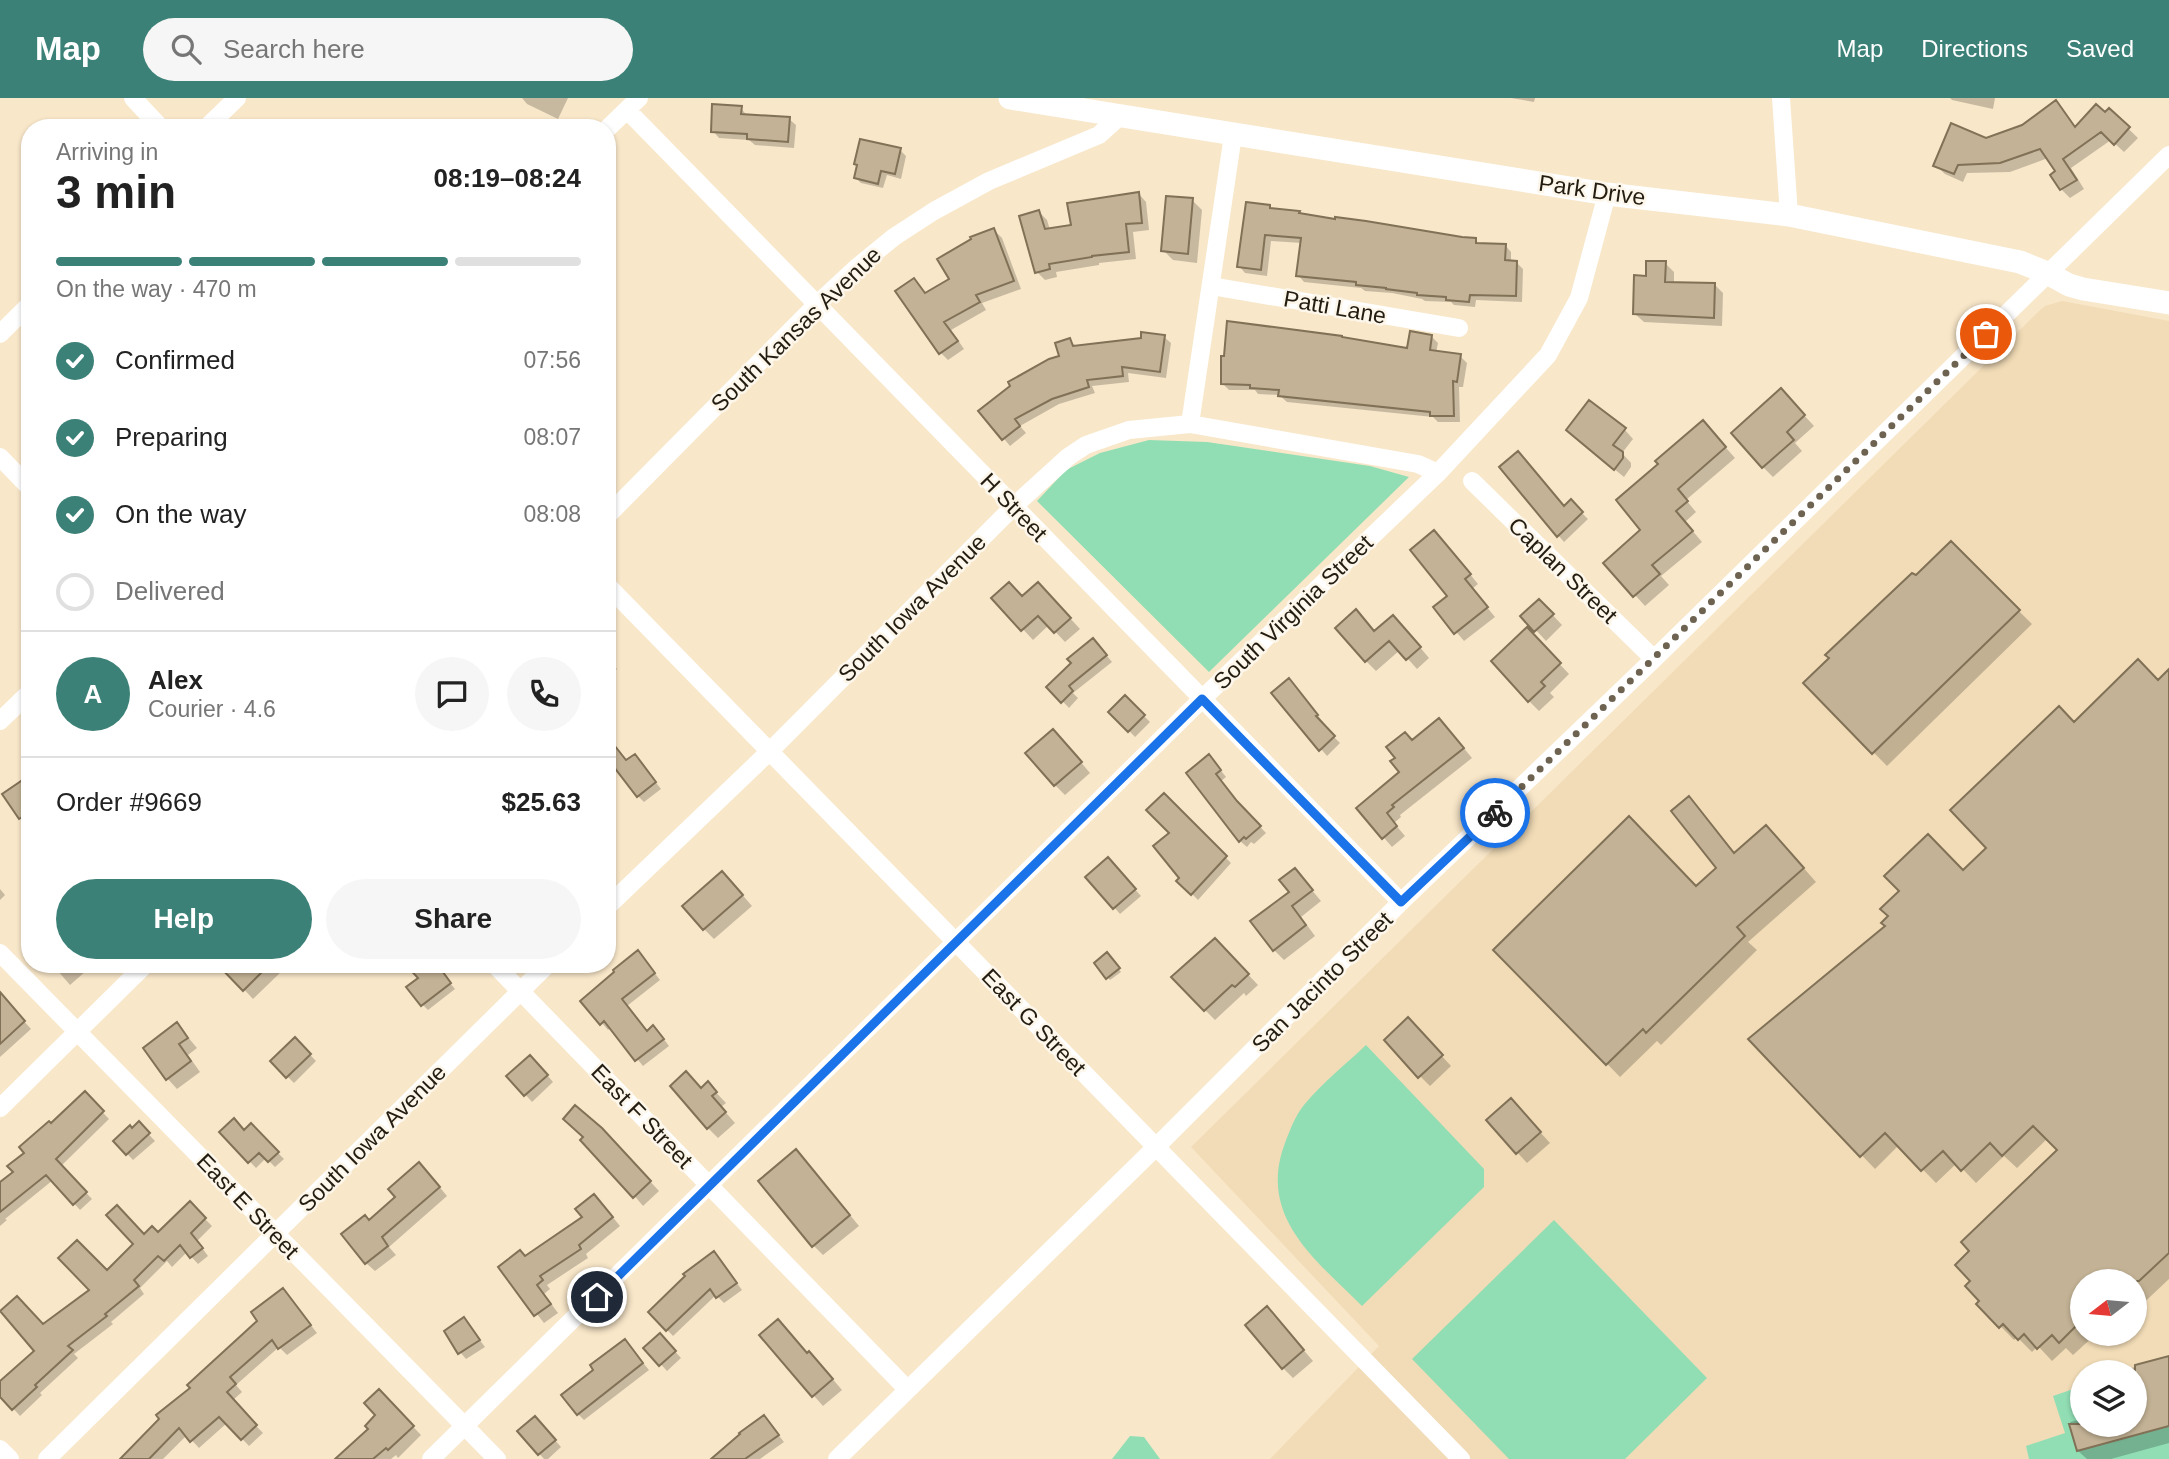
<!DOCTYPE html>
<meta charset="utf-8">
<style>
body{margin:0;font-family:Helvetica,sans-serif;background:#f6f6f6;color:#222;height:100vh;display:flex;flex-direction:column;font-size:26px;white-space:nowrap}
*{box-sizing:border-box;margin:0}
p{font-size:23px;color:#767676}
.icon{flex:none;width:38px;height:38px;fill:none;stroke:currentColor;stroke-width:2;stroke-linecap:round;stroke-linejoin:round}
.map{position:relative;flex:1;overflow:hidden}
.details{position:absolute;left:21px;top:21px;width:595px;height:854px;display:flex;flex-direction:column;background:#fff;border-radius:28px;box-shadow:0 2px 5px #0004}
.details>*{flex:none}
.needle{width:46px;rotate:254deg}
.controls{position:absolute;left:2070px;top:1171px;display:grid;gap:14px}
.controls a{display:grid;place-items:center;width:77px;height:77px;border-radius:50%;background:#fff;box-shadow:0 2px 5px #0004;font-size:35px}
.pin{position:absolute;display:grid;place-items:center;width:60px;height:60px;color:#fff;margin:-30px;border:4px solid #fff;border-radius:50%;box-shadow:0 2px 7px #0007}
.courier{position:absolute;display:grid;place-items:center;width:70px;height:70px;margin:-35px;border:5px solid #1a73e8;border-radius:50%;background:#fff;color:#222;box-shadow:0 2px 9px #0007}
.overview em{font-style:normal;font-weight:700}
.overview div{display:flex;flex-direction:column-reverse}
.overview{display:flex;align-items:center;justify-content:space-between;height:119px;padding:0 35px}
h1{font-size:46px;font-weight:700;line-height:52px}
.bar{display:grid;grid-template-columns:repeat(4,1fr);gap:10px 7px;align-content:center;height:84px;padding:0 35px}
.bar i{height:9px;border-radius:5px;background:#e0e0e0}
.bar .current{background:#3c8177}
.bar p{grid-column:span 4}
.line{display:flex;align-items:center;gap:18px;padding:0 35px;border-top:2px solid #e0e0e0}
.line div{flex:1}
.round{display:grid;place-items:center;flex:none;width:74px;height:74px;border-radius:37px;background:#f6f6f6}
ol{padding:0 35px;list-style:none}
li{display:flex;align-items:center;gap:21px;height:77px}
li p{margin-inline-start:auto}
li .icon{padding:7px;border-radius:50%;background:#3c8177;color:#fff;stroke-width:4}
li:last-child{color:#767676}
li i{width:38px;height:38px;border:4px solid #e0e0e0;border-radius:50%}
.cta{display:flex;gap:14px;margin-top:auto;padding:14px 35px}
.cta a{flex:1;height:80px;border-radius:42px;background:#3c8177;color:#fff;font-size:28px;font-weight:700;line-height:80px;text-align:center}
.cta a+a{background:#f6f6f6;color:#222}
header{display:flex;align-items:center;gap:42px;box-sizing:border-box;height:98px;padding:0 35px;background:#3c8177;color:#fff}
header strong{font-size:33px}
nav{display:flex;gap:38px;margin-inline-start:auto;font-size:24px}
.search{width:490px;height:63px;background:#f6f6f6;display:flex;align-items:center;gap:18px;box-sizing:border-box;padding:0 24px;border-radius:38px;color:#767676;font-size:26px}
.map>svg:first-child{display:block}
</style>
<header>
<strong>Map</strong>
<div class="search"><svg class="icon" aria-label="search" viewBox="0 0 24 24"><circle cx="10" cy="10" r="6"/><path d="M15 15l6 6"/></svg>Search here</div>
<nav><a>Map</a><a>Directions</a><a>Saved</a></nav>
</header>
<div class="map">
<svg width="2169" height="1361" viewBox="0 0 2169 1361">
<rect width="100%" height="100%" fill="#f9e7c9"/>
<path fill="#f2dcb7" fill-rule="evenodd" d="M2062,203L2169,223V1361H1270L1379,1248L1191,1049L2039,213L2045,208ZM2082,1183H2135V1236H2082ZM2082,1274H2135V1326H2082Z"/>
<path fill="#91deb4" d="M1149,342L1207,344L1370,368L1409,379L1209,574L1037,403L1066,372L1100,355Z
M1366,947L1484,1071V1089L1362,1208C1316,1162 1257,1119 1285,1045C1290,1032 1295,1018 1304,1007C1321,986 1346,966 1366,947Z
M1554,1122L1707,1280L1625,1361H1509L1412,1261Z
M2169,1261V1361H2029L2026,1348L2065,1335L2053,1298L2082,1288V1326H2135V1274H2128Z
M1130,1338L1144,1339L1160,1361H1112Z"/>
<path fill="#0003" d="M522,0H568L558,21L527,6Z
M1511,0H1535L1534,4Z
M1950,0H1995L1993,11L1952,2Z
M2056,5L2076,30L2105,17L2109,12L2138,40L2124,54L2111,42L2071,70L2084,91L2070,100L2061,91L2057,74L2048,60L2010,74L1967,75L1963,84L1945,76L1935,67L1986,42L2023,28Z
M741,10L747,18L789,21L796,27L794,50L755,47L749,42L719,40L713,33Z
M900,52L906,58L901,81L887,77L883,90L861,85L856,80L858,68Z
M1139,96L1146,104L1149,132L1133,134L1136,161L1099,165V167L1056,174L1057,179L1045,182L1037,174L1039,114L1047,122L1050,132L1073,128Z
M1192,102L1202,112L1197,165L1173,162L1163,152Z
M1269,109L1273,112L1299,115L1301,117L1475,141L1480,147H1505L1511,154V164H1516L1523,171L1522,204L1476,202L1475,209L1454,207L1451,204L1425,203L1422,201L1392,195L1365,193L1361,190L1304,184L1298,177L1302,145L1271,143L1267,178L1245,175L1239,168Z
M994,132L1002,140L1021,191L982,205L986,212L951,232L964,251L948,262L941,255L926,197L951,182Z
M1665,165L1674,174V186L1715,187L1723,195L1722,228L1644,224L1635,216L1648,180Z
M1164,239L1171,245L1166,280L1128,275L1129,284L1092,288L1095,295L1059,306L1020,328L1026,335L1010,348L981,313L1061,259L1069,242L1076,248Z
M1432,239L1438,245L1436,255L1460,258L1467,265L1463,289H1459L1460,324H1438L1433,319L1287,304L1279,297L1258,296L1255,292H1229L1222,285L1409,252Z
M1791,303L1814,328L1795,345L1802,353L1773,379L1763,369Z
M1625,332L1633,341L1622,355L1631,365V369L1624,379L1577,341Z
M1712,334L1735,360L1686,402L1696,414L1685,424L1702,444L1661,478L1669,487L1645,508L1606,465L1643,432L1661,366Z
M1571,404L1588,421L1564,444L1558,437Z
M1443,443L1478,486L1472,491L1495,519L1464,543L1436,510L1450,498Z
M1951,446L2032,526L1887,668L1805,585Z
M1048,496L1080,531L1065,544L1049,527L1033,542L994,500H1023Z
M1549,513L1562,527L1546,543L1523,518Z
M1403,529L1429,560L1417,571L1400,552L1376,573L1366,563L1375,535Z
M1537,542L1569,576L1550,595L1554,599L1539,613L1529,603Z
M1099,548L1112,564L1073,595L1078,600L1069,610L1049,589Z
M607,558L617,571L607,579Z
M2169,574V1181L2135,1213V1183H2082V1236H2096L2073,1257L2066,1250L2052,1263L2038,1248L2032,1254L2017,1239L2014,1242L1979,1206L2059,1052L2048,1040L2017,1070L2004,1058L1976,1085L1957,1065L1936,1085L1899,1047L1875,1071L1750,941L1963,774L1988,750L2074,626L2158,584Z
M1295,589L1323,624L1321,626L1340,645L1327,658L1321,651Z
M1125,599L1150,624L1135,639L1111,614Z
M1448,631L1472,660L1400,717L1401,719L1394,725L1405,738L1392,749L1358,710L1401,674L1397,660L1413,644Z
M1063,643L1090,675L1065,697L1055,687Z
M635,658L661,691L644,704L638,698L627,664Z
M1215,665L1226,679L1221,683L1243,711L1266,735L1254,746L1251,744L1247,749L1240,743L1188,675Z
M30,679V725L27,727L4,696Z
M1164,697L1231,765L1198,802L1179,783L1181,780Z
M1689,701L1736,756L1779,742L1816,784L1748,844L1757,852L1661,947L1657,943L1620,979L1496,852L1697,790L1719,771Z
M1114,768L1141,798L1120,816L1114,809Z
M1295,772L1321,803L1301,819L1315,838L1284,862L1274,852L1291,794Z
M732,785L752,808L714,841L704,831Z
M0,791L5,797L0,802Z
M1225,852L1258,887L1246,898L1244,895L1215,922L1205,912Z
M1107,856L1121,874L1110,882L1096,865Z
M644,861L660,882L627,908L647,934L660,936L669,948L643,968L611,929L608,932L583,903L617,874Z
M52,866H94L70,887Z
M220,866H276L282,873L253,901Z
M434,866L455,891L428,912L423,907Z
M0,908L13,911L31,931L0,959V962Z
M177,926L197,950L188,957L200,974L177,991L167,980Z
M1418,932L1451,968L1430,988L1420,978Z
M295,941L316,963L294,985L272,963Z
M537,965L553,984L532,1004L509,978Z
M708,986L726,1005L721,1009L735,1025L718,1040L708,1030L701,992Z
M85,996L109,1021L61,1068L92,1101L80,1112L53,1082L5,1121L7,1122L0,1128V1087L15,1074L26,1055L51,1028Z
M1520,1012L1550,1045L1527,1065L1488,1022Z
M139,1026L155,1043L133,1062L115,1043Z
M251,1028L284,1061L275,1069L266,1060L256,1070L221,1034H245Z
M585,1039L611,1041L659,1093L643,1108Z
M806,1063L859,1128L823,1157L813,1147Z
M428,1075L447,1098L389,1149L396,1157L375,1173L366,1165L369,1124Z
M190,1106L212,1128L197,1143L208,1158L198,1166L187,1154L172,1169L167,1163L140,1190L144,1196L111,1224L113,1226L74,1256L78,1260L40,1295L42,1297L20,1318L0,1296V1286L37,1253L43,1228L92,1193L107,1175L144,1138L158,1136Z
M602,1106L620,1128L586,1156L588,1160L547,1187L550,1191L544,1196L558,1215L544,1225L500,1169L525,1159Z
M720,1162L742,1192L724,1205L716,1197L673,1238L650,1214Z
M283,1192L317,1235L287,1257L279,1249L236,1287L242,1294L232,1303L263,1335L249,1348L227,1325L199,1350L187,1337L163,1361H123L260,1223Z
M464,1221L485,1249L466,1261L460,1254Z
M1277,1221L1313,1263L1293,1280L1283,1270Z
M660,1237L681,1260L667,1273L646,1250Z
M761,1238L807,1257L819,1265L842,1292L823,1308Z
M625,1243L649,1272L584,1322L578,1316L596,1272Z
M2169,1259V1345L2111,1361H2087L2078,1353L2070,1324L2082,1321V1326H2135V1274H2118Z
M379,1293L421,1337L398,1360L396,1357L391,1361H337L370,1331L378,1317Z
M764,1319L784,1344L760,1361H714Z
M541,1326L561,1349L548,1361H544L519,1333Z"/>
<path fill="#c3b295" stroke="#817156" stroke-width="2" d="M2056,2L2075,29L2096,6L2105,14L2109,10L2130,29L2114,47L2101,34L2063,61L2077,82L2060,92L2050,77L2055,73L2040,51L2000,65L1958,67L1954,76L1933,68L1951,25L1986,40L2022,27Z
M712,6L742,8L741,16L790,19L788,44L747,41V36L711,34Z
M860,41L901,50L895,76L881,73L878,86L854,80L857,67L854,66Z
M1139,94L1142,125L1126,126L1129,154L1092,158V159L1049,166L1050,171L1035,175L1019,118L1039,112L1045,131L1071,127L1067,105Z
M1166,98L1193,100L1188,156L1161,153Z
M1246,104L1270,107V110L1300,113L1299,115L1335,121V119L1366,123L1462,139L1476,140V145L1506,146L1505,162L1517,163L1516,198L1470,197L1469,204L1446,202V199L1417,197V195L1386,191V190L1356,187V184L1296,178L1301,140L1265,137L1261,172L1237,169Z
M994,130L1014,183L976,197L980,204L944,224L958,243L939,256L895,193L914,180L925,195L949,181L937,161L971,141L970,139Z
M1646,163H1666L1665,184L1715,185L1714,220L1633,216L1634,177L1646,178Z
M1227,223L1342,238V239L1407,250L1410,233L1432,237L1430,252L1461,256L1457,284L1453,283L1454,318H1430V314L1278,298L1279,292L1250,290V287L1221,286V258H1224Z
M1141,234L1165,237L1160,274L1122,269L1123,278L1087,282L1089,289L1052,301L1015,321L1020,328L1002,342L978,313L1010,288L1008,284L1049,261L1059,258L1055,245L1070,240L1073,248L1141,240Z
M1781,290L1805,317L1787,334L1794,342L1762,370L1731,335Z
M1589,302L1626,330L1613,347L1623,354V360L1614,372L1566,332Z
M1703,322L1726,349L1678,391L1688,403L1676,413L1693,433L1652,467L1660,476L1633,499L1603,465L1640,432L1616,402L1658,366L1655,363Z
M1518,353L1564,408L1571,401L1583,414L1557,439L1499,369Z
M1434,432L1471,476L1465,481L1488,509L1454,536L1433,509L1447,498L1410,452Z
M1951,443L2020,512L1872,656L1803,585L1829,560L1825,557L1912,475L1916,477Z
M1009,484L1022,498L1038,484L1071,520L1054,535L1038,518L1021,533L991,500Z
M1539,501L1554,516L1534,534L1520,518Z
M1356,511L1374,533L1393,517L1421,549L1406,562L1389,543L1365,564L1335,530Z
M1527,529L1561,565L1541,584L1545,588L1528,604L1491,563Z
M1093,540L1107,557L1069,588L1073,593L1061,605L1046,589L1071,565L1067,561Z
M2138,561L2158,582L2169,571V1155L2139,1183H2082V1222L2059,1245L2052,1237L2037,1251L2024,1236L2018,1242L2003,1226L1999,1230L1976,1206L1979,1203L1965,1188L1970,1183L1955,1167L1969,1153L1961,1144L2057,1052L2033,1028L2002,1058L1990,1045L1961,1073L1943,1053L1921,1073L1885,1035L1860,1059L1748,941L1885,828L1881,825L1888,818L1880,811L1899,793L1884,778L1928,736L1963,772L1986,750L1950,712L2059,608L2074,624Z
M1289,580L1318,617L1316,618L1335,638L1319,653L1271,595Z
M1125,597L1145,617L1128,634L1108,614Z
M1439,620L1464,650L1392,707L1394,709L1387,715L1397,728L1382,741L1356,710L1399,674L1390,663L1395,660L1386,649L1405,634L1412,642Z
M1053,631L1082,664L1054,688L1025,655Z
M607,638L626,662L635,656L656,684L637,699L607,660Z
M1209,656L1221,672L1216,676L1237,703L1261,728L1246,741L1244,739L1239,744L1186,675Z
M30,677V714L19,721L2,696Z
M1164,695L1227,758L1191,797L1176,783L1179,780L1153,748L1169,735L1146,712Z
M1689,698L1734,755L1766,727L1804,770L1737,829L1745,838L1646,935L1643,931L1606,967L1493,852L1629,718L1696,788L1716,770L1671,713Z
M1108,759L1136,791L1113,811L1085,779Z
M1295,770L1313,792L1292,808L1306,827L1273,853L1250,823L1289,794L1279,782Z
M722,773L743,797L703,832L682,808Z
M1215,840L1249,876L1235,889L1232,887L1204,913L1171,879Z
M638,852L655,875L622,901L647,933L653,927L664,941L635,963L604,923L600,927L580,903L614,874L613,872Z
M1107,854L1120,870L1106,881L1094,865Z
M217,866H270L243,893Z
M405,866H437L451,885L421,908L406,889L418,880Z
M0,894L25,923L0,946Z
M1408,919L1443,957L1418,980L1384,942Z
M177,924L188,940L179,946L191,963L166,982L143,950Z
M295,939L311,956L286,980L270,963Z
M530,957L548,977L524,998L506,978Z
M686,973L701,990L708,983L717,994L712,998L726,1014L707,1031L670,988Z
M85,993L104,1013L56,1061L87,1094L73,1107L46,1077L0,1114V1084L13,1074L7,1068L24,1055L19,1049L49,1023L51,1025Z
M1511,1000L1541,1034L1516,1056L1486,1022Z
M575,1007L602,1030L651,1083L633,1100L580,1042L583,1039L563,1021Z
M234,1020L244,1032L251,1025L279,1054L268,1064L259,1055L248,1065L219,1034Z
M139,1023L150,1035L126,1057L113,1043L130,1027L132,1030Z
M796,1051L850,1117L812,1149L758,1083Z
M419,1064L440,1089L382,1139L388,1148L365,1166L341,1136L365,1117L369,1122L395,1099L388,1091Z
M594,1096L613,1119L579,1147L581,1151L540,1178L543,1182L537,1187L551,1206L534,1218L498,1169L520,1152L525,1158L582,1119L575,1111Z
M190,1103L206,1120L191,1135L203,1150L190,1160L180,1147L164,1163L158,1158L134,1182L139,1188L105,1216L107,1218L68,1248L73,1252L35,1287L37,1289L12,1312L0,1299V1283L34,1253L0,1213L17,1198L43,1226L89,1192L58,1160L77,1142L107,1172L133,1146L106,1117L117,1107L144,1136L152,1128L158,1134Z
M714,1153L737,1185L716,1200L710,1191L666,1233L648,1214L685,1178L683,1176Z
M283,1190L311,1227L278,1251L272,1242L230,1279L236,1286L227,1294L257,1327L241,1342L219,1319L190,1344L179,1330L149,1361H120L159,1321L156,1317L190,1290L187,1287L257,1223L251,1214Z
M1267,1208L1304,1252L1282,1271L1245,1227Z
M464,1219L480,1242L458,1256L444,1233Z
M778,1221L807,1255L809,1253L833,1281L812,1299L759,1237Z
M660,1235L676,1253L659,1268L643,1250Z
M625,1241L643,1265L577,1317L561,1297L593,1272L590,1267Z
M2169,1258V1328L2077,1353L2069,1326H2135V1267Z
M379,1291L414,1328L388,1352L386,1350L373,1361H335L368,1331L365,1328L375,1317L364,1305Z
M764,1317L779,1337L745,1361H711L740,1336L739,1335Z
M535,1318L556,1342L538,1357L517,1333Z"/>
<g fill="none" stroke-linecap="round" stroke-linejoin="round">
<path stroke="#fff" stroke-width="18" d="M133,0L161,30
M1781,0L1789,117
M627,12L1401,804
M206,30L237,0
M607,31L639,0
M1211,188L1459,230
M0,236L30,206
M1190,326L1233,37
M0,359L30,390
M1472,383L1654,561
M607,418L816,207L856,170L894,139L934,113L989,83L1099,37L1119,19
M607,487L1461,1361
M0,623L30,594
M607,809L770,653L1014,408L1068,359L1086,347L1129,332L1190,326L1418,366L1438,375
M0,855L497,1361
M494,866L907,1291
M0,1010L146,866
M0,1351L10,1361
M47,1361L548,866
M431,1361L1202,601L1438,375L1548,257L1579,200L1607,96
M837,1361L1156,1049L1401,804L1654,561L2169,57"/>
<path stroke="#fff" stroke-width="23" d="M1010,0L1607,96L1789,117L2020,164L2047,175L2069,187L2083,191L2169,205"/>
</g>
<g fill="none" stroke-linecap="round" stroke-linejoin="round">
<path stroke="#6e6351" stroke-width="7" stroke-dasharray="0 12.6" d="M1495,715L1986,236"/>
<path stroke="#1a73e8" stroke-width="9" d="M597,1199L1202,601L1401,804L1495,715"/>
</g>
<g text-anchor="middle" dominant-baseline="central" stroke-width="5" stroke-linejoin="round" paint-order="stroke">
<g font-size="23" fill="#231c11" stroke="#fdf6ea">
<text transform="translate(1592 92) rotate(8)">Park Drive</text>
<text transform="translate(1335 209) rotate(10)">Patti Lane</text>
<text transform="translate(796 231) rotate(-44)">South Kansas Avenue</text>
<text transform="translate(1014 409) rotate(46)">H Street</text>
<text transform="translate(1563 472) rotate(44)">Caplan Street</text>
<text transform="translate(912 510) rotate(-45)">South Iowa Avenue</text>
<text transform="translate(1293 514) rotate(-44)">South Virginia Street</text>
<text transform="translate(1322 884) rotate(-45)">San Jacinto Street</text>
<text transform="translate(1034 924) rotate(46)">East G Street</text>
<text transform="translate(642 1018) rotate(46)">East F Street</text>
<text transform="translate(372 1040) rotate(-45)">South Iowa Avenue</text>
<text transform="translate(248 1108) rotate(46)">East E Street</text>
</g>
</g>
</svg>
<div class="controls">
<a><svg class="needle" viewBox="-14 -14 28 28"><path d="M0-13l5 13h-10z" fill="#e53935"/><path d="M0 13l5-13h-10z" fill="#767676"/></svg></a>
<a><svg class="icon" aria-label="layers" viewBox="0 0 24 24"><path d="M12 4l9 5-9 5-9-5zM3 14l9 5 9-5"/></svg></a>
</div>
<div class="pin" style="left:1986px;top:236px;background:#ea580c"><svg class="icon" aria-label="bag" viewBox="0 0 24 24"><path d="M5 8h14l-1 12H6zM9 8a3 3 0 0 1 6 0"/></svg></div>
<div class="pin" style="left:597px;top:1199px;background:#1f2937"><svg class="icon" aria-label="home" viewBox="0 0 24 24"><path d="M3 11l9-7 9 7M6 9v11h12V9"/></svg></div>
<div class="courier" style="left:1495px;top:715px"><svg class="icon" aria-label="bike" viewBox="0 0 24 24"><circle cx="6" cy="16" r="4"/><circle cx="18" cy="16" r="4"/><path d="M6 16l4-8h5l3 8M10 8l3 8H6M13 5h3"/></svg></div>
<section class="details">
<div class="overview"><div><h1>3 min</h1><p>Arriving in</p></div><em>08:19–08:24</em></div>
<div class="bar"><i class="current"></i><i class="current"></i><i class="current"></i><i></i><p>On the way · 470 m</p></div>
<ol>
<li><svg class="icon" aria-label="check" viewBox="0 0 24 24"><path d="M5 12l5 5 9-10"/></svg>Confirmed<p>07:56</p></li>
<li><svg class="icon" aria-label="check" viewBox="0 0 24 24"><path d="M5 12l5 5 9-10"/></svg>Preparing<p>08:07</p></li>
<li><svg class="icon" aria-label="check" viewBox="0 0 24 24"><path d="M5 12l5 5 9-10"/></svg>On the way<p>08:08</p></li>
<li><i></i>Delivered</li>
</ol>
<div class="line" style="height:126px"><b class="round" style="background:#3c8177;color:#fff">A</b><div><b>Alex</b><p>Courier · 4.6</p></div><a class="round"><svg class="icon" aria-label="chat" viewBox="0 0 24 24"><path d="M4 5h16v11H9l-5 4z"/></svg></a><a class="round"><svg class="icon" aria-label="phone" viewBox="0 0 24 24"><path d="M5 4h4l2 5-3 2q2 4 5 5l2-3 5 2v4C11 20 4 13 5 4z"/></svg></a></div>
<div class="line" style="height:91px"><div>Order #9669</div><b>$25.63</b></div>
<div class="cta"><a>Help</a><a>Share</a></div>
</section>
</div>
